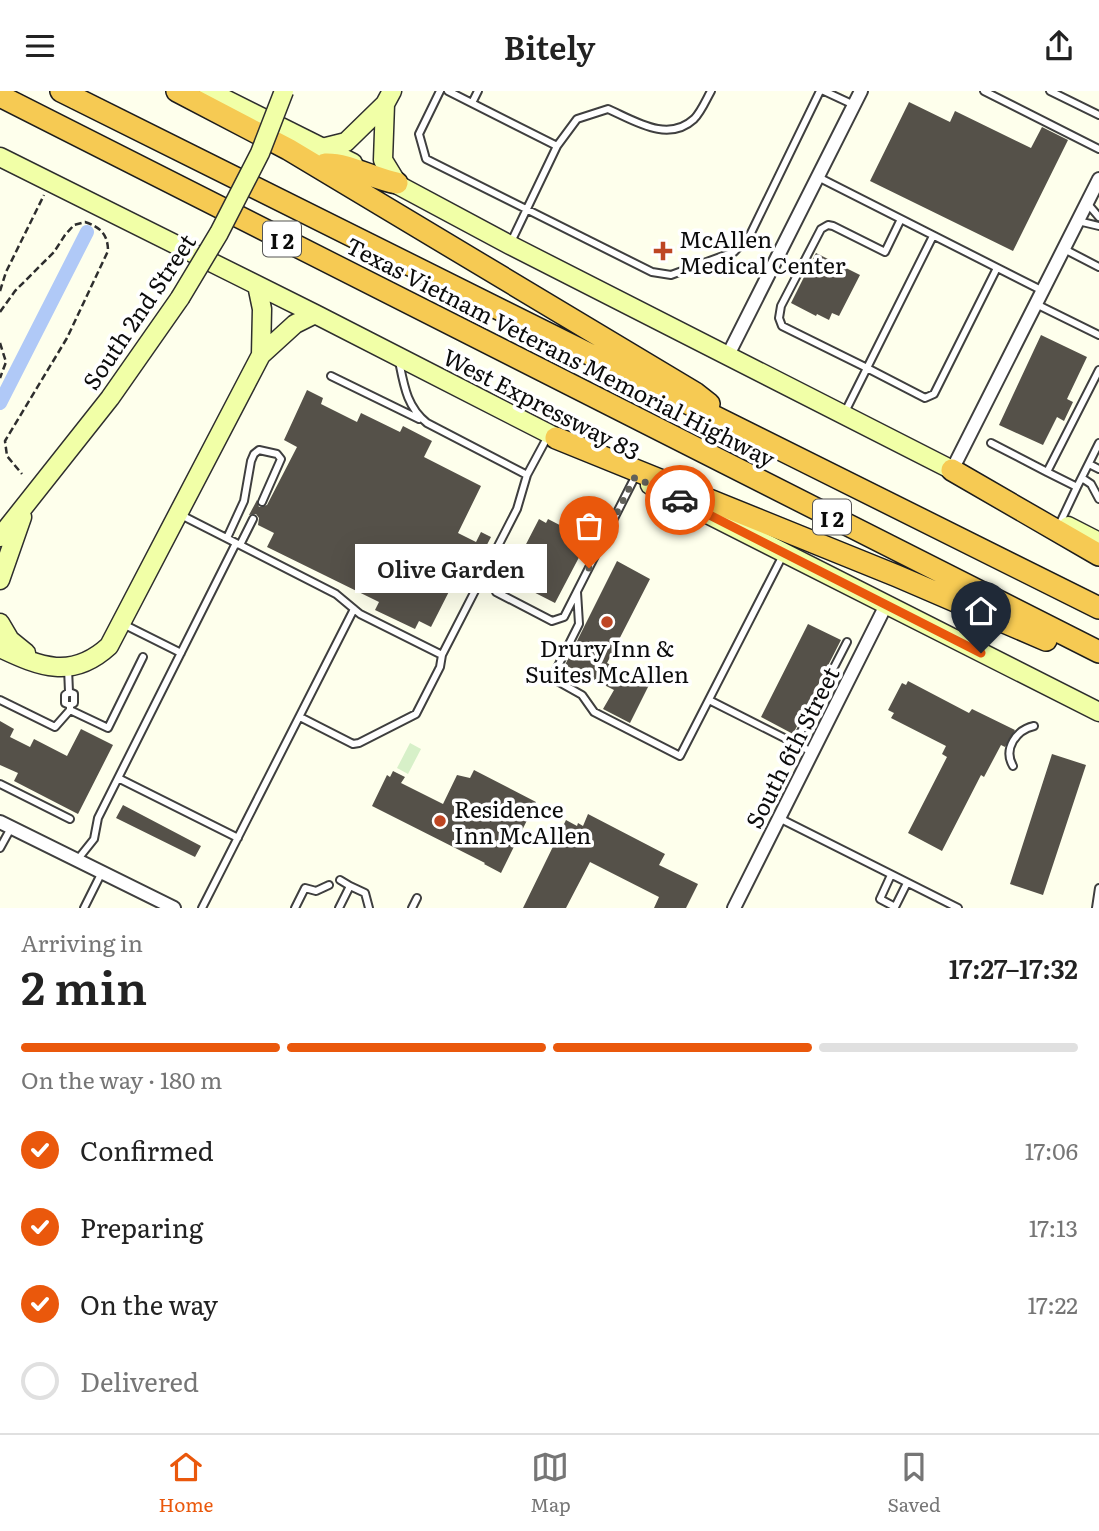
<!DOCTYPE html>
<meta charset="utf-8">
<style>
body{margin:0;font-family:Literata,serif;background:#f6f6f6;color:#222;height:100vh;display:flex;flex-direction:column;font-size:26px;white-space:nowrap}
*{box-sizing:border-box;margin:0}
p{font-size:23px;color:#767676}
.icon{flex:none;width:38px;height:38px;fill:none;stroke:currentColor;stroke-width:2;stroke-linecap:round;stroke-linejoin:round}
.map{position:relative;height:817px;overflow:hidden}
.drawer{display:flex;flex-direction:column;background:#fff;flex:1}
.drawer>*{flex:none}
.pin{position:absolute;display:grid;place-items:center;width:60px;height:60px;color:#fff;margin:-72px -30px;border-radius:50% 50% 50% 0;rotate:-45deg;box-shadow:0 0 7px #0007}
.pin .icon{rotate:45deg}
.courier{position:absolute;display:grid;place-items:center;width:70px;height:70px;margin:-35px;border:5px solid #ea580c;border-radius:50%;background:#fff;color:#222;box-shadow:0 2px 9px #0007}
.bubble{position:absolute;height:49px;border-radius:0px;background:#fff;box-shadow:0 7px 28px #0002;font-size:23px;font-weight:600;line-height:49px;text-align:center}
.summary em{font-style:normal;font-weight:600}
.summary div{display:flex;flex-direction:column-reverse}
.summary{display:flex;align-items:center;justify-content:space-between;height:119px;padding:0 21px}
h1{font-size:46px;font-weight:600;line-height:52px}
.bar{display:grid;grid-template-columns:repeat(4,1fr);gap:10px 7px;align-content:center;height:84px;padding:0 21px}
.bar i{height:9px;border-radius:5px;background:#e0e0e0}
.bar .selected{background:#ea580c}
.bar p{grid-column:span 4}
ol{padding:0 21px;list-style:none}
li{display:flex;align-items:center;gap:21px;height:77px}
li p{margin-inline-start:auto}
li .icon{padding:7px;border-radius:50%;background:#ea580c;color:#fff;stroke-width:4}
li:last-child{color:#767676}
li i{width:38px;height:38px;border:4px solid #e0e0e0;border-radius:50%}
header{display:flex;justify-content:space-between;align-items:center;height:91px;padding:0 21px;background:#fff;font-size:32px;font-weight:600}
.tab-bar{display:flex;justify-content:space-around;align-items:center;height:98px;border-top:2px solid #e0e0e0;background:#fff;font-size:19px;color:#767676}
.tab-bar a{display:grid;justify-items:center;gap:4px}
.tab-bar .selected{color:#ea580c}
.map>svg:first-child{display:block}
</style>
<header><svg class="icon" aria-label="menu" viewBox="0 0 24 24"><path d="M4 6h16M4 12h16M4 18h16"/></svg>Bitely<svg class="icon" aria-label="share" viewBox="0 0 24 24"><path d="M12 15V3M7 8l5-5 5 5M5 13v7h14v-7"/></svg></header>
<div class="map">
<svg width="1099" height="817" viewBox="0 0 1099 817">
<rect width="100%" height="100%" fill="#feffec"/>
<path fill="#d7f0c8" d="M410,652L421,658L408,683L397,677Z"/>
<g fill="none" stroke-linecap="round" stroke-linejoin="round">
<path stroke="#b0c9f7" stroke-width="14" d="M0,312L87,141"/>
</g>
<path fill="#555149" d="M909,11L950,31L955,20L1031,57L1042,36L1068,49L1013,160L870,90Z
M816,162L860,184L839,225L832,222L829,229L817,223L816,225L791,212Z
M1041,244L1087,266L1067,308L1073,311L1064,330L1057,326L1043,354L999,334Z
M307,299L323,307L321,313L357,331L361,322L400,341L403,335L432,350L424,366L481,395L458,442L476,451L481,441L491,446L479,469L474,466L472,470L466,467L431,536L419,530L415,538L375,519L379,511L267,456L274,442L258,434L259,427L256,423L249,424L257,409L259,416L267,414L297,356L284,349Z
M539,428L546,432L548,428L581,445L578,448L586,453L555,512L508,488Z
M617,470L650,488L607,572L649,594L630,632L603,618L614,599L565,574Z
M808,533L841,549L793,643L761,626Z
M908,590L969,622L972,618L1015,639L1005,656L1001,654L984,686L981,684L942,760L908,742L947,666L942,663L946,655L891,627L894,622L888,619L902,592L906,594Z
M0,630L14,638L10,646L30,656L34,648L67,665L81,638L113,654L78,723L14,690L18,682L0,674Z
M1052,663L1086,674L1043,804L1010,793Z
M474,679L536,711L501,782L484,773L485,772L372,715L387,684L390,686L393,680L405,686L401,692L443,713L457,684L470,687Z
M123,714L201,755L195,766L116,727Z
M588,723L665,763L659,774L698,793L686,817H654L659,806L590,771L566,817H523L566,729L577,735L578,732L583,735Z"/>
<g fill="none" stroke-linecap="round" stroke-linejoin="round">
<defs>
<path id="lane" d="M440,0L419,43L426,68L652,181L671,184L734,161L750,144L820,0
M448,0L557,55L511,151
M824,0L854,14
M984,0L1099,58
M1050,0L1099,24
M472,12L478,0
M557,55L577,28L608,18C635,30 668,52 694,28C701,21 706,9 711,0
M818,86L1043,200
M1087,112L1099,126
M901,128L885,161L833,135L828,134L821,138L781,215L779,227L782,235L867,277L933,145
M1078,130L1099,135
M1064,158L1099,176
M1036,213L1099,244
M399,270C404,295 407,316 427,332L527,384
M331,285L419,328
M844,323L867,277L925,307L934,303L997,177
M991,352L1047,381
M1089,373L1099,378
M1082,387L1091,393L1099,408
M1077,396L1099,352
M179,423L336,503L360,523L442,564
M1060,432L1077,396L1047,381L1099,279
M227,447L244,410L251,370L254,363L259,359L277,363L281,368L262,411
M240,454L253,428
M496,501L552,530L564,526L635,386
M577,501L579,533L556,579L557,590L582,604L594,621L680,665L783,464
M123,533L181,562
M68,577L69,601L65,604V612L70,614V619
M69,601L74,603V612L70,614
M0,609L55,636L70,619L108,637L143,566
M709,609L812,661
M300,626L353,653L359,652L416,623L440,576L442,564L517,418L527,384L548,345
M795,652L847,551
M1013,675C1003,658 1016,639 1034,635
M118,687L238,747
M0,693L70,728
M779,727L958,817
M0,757L11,737
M78,768L94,748L98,727L236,452
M891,784L880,808L895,816L907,792
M350,795L365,802L369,817
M84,817L102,781
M202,817L354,518
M295,817L305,797L316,800L329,794
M339,817L350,795L340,789
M412,817L417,807
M1096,817L1099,797"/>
<path id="street" d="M728,264L861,0
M952,379L1099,88
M0,731L174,817
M734,817L886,514"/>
<path id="secondary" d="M209,0L353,72
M385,13L383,69L397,92
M322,57L346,51L385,13L392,0
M0,66L315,223L569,353
M385,87L510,154L964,385
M257,194L262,218L261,264
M650,394L1099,621
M1068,435L1099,451
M0,446L110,307L180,207
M0,489L22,426
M0,532L10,549L26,562
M0,557C40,576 72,589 109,555L261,264L295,233L315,223"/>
<path id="highway" d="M61,0L1099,517
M177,0L288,58L695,302L709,313
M0,5L1099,561
M325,73C349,72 373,88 397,92
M556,347L897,485L1046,549
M952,379L1099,464"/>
</defs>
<use href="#lane" stroke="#3f3f3f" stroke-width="10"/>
<use href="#street" stroke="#3f3f3f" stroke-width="16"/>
<use href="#secondary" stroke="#2e2e2e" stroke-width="21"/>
<use href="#highway" stroke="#1d1d1d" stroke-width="24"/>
<path stroke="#2e2e2e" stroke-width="2.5" stroke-dasharray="7 3.5" stroke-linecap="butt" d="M0,200L6,181L44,104
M0,221L15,200L54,161L65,144L74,134L85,131C100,136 108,143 108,160L67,247L5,350L7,365L22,383
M0,252L6,271L0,287"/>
<use href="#lane" stroke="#fff" stroke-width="6"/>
<use href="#street" stroke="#fff" stroke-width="12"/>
<use href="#secondary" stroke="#f1ffa7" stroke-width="18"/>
<use href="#highway" stroke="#f6ca53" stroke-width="21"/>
<defs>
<path id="secondary-bridge" d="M180,207L219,142L260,62L284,0"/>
</defs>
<use href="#secondary-bridge" stroke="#2e2e2e" stroke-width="21" stroke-linecap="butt"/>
<use href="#secondary-bridge" stroke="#f1ffa7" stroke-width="18"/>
</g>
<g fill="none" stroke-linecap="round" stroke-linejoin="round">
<path stroke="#61615a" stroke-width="7" stroke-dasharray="0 12.6" d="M589,477L635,386L680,409"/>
<path stroke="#ea580c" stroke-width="9" d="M680,409L981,562"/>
</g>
<g fill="#be4623" stroke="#fff" stroke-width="2.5">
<path d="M659.5 149.5h7v7h7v7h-7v7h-7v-7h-7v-7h7z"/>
<circle cx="607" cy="531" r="7"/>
<circle cx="440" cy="730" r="7"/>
</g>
<g text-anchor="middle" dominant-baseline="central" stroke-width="7" stroke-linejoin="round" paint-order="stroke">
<g fill="#fff" stroke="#555" stroke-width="2">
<rect x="263" y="130.5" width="38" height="35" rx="5"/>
<rect x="813" y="408.5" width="38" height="35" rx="5"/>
</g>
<g font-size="21" font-weight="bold" fill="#0c0c0c">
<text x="282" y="148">I 2</text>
<text x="832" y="426">I 2</text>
</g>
<g font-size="23" fill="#0c0c0c" stroke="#fff" text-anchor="start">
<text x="679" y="147">McAllen<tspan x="679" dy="26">Medical Center</tspan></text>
<text x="607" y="556" text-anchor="middle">Drury Inn &amp;<tspan x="607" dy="26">Suites McAllen</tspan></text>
<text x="454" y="717">Residence<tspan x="454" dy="26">Inn McAllen</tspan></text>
</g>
<g font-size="23" fill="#0c0c0c" stroke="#fff">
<text transform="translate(138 220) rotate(-56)">South 2nd Street</text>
<text transform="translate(561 260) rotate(27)">Texas Vietnam Veterans Memorial Highway</text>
<text transform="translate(542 312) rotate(27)">West Expressway 83</text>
<text transform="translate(791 656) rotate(-63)">South 6th Street</text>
</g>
</g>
</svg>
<div class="pin" style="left:589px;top:477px;background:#ea580c"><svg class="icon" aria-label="bag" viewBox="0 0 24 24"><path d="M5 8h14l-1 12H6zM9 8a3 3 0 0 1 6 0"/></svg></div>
<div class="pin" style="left:981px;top:562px;background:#1f2937"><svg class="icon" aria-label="home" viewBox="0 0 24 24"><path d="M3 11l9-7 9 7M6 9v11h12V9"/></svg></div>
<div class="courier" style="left:680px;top:409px"><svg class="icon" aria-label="car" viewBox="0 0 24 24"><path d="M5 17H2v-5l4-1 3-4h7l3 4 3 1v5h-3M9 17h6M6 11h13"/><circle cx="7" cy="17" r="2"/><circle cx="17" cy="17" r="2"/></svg></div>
<div class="bubble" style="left:355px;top:453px;width:192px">Olive Garden</div>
</div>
<section class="drawer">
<div class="summary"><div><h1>2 min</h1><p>Arriving in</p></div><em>17:27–17:32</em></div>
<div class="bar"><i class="selected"></i><i class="selected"></i><i class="selected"></i><i></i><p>On the way · 180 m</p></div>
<ol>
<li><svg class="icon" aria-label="check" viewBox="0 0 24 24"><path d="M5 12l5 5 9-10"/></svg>Confirmed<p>17:06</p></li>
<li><svg class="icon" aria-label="check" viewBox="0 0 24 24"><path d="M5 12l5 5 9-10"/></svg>Preparing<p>17:13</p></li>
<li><svg class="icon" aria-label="check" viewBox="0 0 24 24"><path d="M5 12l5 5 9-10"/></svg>On the way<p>17:22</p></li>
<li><i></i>Delivered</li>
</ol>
</section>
<nav class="tab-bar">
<a class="selected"><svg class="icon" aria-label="home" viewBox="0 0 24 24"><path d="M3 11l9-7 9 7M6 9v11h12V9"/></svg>Home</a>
<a><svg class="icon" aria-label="map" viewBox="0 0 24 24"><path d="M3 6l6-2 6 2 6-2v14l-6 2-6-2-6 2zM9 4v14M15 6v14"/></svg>Map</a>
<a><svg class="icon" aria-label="saved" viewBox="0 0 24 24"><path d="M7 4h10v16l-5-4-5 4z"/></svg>Saved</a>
</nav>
